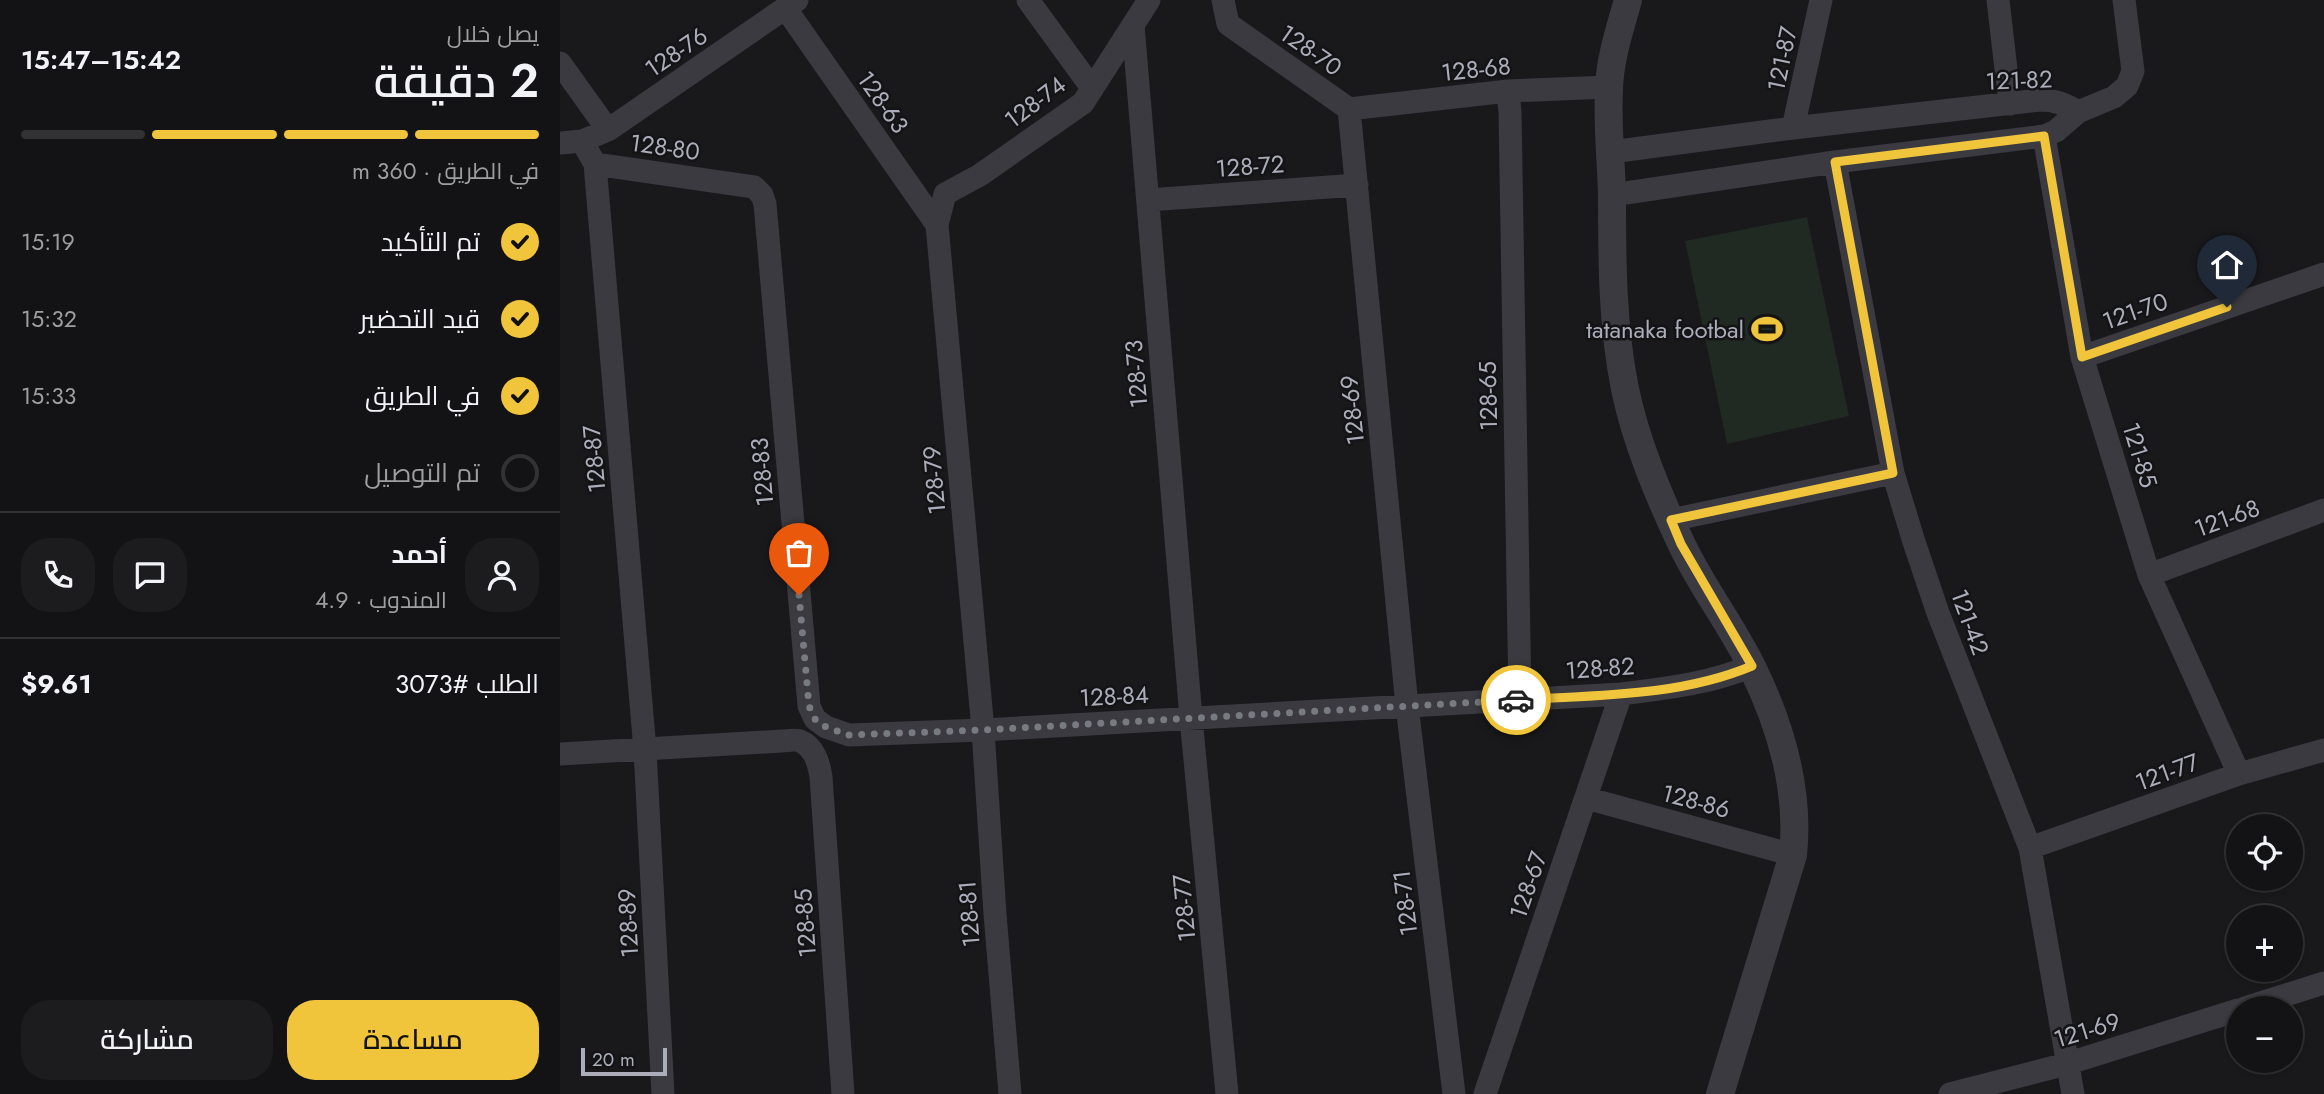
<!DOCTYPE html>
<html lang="ar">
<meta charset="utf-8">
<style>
body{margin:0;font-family:Jost,Cairo,sans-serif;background:#1c1b1d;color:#f1f3f6;direction:rtl;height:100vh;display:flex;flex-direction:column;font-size:26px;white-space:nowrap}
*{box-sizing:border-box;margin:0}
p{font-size:23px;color:#9d9ea0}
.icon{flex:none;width:38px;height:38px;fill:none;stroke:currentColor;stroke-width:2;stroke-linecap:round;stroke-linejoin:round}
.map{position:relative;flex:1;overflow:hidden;direction:ltr}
.drawer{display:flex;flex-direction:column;background:#131214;width:560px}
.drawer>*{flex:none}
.fabs{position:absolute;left:1666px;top:814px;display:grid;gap:14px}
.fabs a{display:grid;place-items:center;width:77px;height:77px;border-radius:50%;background:#131214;box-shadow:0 2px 5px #0004,0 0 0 2px #323234;font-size:35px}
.scale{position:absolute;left:21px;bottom:18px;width:86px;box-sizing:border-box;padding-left:7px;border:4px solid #abaeba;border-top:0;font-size:19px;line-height:24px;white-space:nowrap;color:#abaeba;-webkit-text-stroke:5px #141316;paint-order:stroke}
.pin{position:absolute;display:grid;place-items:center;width:60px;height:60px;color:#fff;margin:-72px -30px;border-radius:50% 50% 50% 0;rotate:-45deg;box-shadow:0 0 7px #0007}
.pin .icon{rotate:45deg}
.courier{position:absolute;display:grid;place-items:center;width:70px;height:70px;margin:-35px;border:5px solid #f0c53b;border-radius:50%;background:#fff;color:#222;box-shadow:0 2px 9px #0007}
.summary em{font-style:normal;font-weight:600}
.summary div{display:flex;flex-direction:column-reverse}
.summary{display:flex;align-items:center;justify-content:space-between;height:119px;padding:0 21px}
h1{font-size:46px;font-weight:600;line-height:52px}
.bar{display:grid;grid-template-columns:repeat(4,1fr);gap:10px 7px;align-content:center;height:84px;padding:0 21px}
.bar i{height:9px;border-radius:5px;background:#323234}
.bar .active{background:#f0c53b}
.bar p{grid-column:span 4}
.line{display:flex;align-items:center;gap:18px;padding:0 21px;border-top:2px solid #323234}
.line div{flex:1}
.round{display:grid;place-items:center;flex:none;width:74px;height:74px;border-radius:28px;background:#1c1b1d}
ol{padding:0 21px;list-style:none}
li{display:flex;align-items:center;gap:21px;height:77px}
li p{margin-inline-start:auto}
li .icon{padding:7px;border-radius:50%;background:#f0c53b;color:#111;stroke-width:4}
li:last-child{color:#9d9ea0}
li i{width:38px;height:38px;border:4px solid #323234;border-radius:50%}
.primary-button{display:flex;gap:14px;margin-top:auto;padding:14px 21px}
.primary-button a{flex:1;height:80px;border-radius:28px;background:#f0c53b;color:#111;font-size:28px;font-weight:600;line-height:80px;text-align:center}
.primary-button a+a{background:#1c1b1d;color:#f1f3f6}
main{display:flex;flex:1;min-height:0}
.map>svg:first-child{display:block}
</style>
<main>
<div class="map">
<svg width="1764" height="1094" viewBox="0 0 1764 1094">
<rect width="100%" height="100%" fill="#19181b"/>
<path fill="#202922" d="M1247,217L1289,416L1167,444L1125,241Z"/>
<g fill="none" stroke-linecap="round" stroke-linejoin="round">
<path stroke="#3a3a40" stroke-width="23" d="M468,0L532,88
M663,0L668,24L789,109
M1438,0L1450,104
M226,9L377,225
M573,25L631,718L667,1094
M0,63L48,130
M948,91L950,112L960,700
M789,109L847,706L894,1094
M789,109L948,91L1049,87
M1233,128L1261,0
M1484,136L1522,357L1589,575L1679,774
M22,141L48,130L237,0
M0,143L22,141L35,164L194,187L202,195L205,204L249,706L255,719L266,727L289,735L423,730L1061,694C1108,688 1148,684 1192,666
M1051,152L1233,128L1480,100C1495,100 1505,104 1518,112
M1275,162L1333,473L1354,542L1378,613L1470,848L1513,1094
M35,164L85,750L103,1094
M1052,195L1275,162L1484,136L1496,131L1518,112L1554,97L1567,86L1573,71L1564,0
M588,200L797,185
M1522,357L1764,274
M1111,520L1333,473
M1589,575L1764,510
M0,754L222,741C227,741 236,739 240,741C255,747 259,764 261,777L283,1094
M1026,798L1233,855
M1470,848L1679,774L1764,750
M1685,1008L1764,983
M450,1094L435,914L423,730L377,225L385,194L420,175L523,103L589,0
M925,1094L1061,694
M1390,1094L1506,1064L1678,1010"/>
<path stroke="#3a3a40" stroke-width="28" d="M1068,0C1060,29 1050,58 1049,88C1047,123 1051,159 1052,194C1052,259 1052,325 1065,389C1076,442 1098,494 1121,543C1141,586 1171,624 1192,667C1221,726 1240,789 1233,855L1160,1094"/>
</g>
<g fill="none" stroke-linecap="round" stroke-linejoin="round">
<path stroke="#787a82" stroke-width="7" stroke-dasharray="0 12.6" d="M239,595L249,706L255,719L266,727L289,735L423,730L956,700"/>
<path stroke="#f0c53b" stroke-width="9" d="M956,700C1035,695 1118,697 1192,666L1121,544L1111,520L1333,473L1275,162L1484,136L1522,357L1667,307"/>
</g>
<defs>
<symbol id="stadium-bare" viewBox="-9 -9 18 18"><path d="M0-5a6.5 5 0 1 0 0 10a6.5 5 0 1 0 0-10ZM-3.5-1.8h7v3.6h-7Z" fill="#f0c53b" stroke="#141316" stroke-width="2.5" paint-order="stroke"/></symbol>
</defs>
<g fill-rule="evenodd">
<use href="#stadium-bare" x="1185" y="307" width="44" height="44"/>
</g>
<g text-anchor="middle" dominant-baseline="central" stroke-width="5" stroke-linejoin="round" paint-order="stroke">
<g font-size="24" fill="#abaeba" stroke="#141316">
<text transform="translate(751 50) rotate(35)">128-70</text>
<text transform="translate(116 52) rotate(-34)">128-76</text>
<text transform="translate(1222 59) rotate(-78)">121-87</text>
<text transform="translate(916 69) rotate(-6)">128-68</text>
<text transform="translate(1459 80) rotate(-2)">121-82</text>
<text transform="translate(323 102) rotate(55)">128-63</text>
<text transform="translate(475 102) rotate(-37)">128-74</text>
<text transform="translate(105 147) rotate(8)">128-80</text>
<text transform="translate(690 166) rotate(-4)">128-72</text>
<text transform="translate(1575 311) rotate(-19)">121-70</text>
<text transform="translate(576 374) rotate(-95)">128-73</text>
<text transform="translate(928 396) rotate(-91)">128-65</text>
<text transform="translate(792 410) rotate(-96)">128-69</text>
<text transform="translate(1580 455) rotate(73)">121-85</text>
<text transform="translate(34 459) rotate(-95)">128-87</text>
<text transform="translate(202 472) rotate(-95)">128-83</text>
<text transform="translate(374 480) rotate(-95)">128-79</text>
<text transform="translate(1667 518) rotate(-20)">121-68</text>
<text transform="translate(1410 622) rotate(70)">121-42</text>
<text transform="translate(1040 668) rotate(-4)">128-82</text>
<text transform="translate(554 696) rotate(-3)">128-84</text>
<text transform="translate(1607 772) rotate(-20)">121-77</text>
<text transform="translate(1136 801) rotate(15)">128-86</text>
<text transform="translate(968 885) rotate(-71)">128-67</text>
<text transform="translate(845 903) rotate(-97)">128-71</text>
<text transform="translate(624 908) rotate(-95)">128-77</text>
<text transform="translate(409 914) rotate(-94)">128-81</text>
<text transform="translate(68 923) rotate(-93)">128-89</text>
<text transform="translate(245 923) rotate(-94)">128-85</text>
<text transform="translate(1527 1030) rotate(-17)">121-69</text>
</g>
<g font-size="24" fill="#abaeba" stroke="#141316" text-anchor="end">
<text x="1184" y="329">tatanaka footbal</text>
</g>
</g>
</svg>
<div class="fabs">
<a><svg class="icon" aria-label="locate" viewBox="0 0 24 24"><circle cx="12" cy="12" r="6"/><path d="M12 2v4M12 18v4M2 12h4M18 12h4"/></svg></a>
<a>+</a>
<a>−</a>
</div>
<div class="scale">20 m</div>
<div class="pin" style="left:239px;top:595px;background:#ea580c"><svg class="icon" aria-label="bag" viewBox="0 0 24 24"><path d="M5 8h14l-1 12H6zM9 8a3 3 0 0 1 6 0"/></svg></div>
<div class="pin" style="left:1667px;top:307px;background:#1f2937"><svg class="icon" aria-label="home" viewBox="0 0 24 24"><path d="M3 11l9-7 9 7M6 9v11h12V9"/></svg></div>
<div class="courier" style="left:956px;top:700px"><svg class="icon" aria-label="car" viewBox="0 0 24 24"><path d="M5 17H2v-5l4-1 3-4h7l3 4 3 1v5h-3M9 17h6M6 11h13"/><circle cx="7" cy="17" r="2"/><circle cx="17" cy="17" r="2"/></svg></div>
</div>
<section class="drawer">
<div class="summary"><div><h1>2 دقيقة</h1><p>يصل خلال</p></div><em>15:42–15:47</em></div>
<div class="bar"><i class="active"></i><i class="active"></i><i class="active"></i><i></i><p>في الطريق · 360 m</p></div>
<ol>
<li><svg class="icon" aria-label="check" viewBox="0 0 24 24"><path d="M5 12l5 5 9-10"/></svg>تم التأكيد<p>15:19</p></li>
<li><svg class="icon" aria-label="check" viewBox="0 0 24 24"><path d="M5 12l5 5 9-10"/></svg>قيد التحضير<p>15:32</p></li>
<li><svg class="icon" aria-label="check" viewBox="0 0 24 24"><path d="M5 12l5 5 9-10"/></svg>في الطريق<p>15:33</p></li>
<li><i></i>تم التوصيل</li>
</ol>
<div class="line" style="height:126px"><a class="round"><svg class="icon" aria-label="person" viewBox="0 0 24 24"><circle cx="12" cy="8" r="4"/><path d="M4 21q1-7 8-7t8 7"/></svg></a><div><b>أحمد</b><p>المندوب · 4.9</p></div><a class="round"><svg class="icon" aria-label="chat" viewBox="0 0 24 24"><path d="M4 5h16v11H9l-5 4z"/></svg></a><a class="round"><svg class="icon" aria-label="phone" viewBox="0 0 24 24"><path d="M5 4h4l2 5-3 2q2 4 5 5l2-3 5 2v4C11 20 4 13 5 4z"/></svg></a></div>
<div class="line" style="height:91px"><div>الطلب #3073</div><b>$9.61</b></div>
<div class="primary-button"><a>مساعدة</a><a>مشاركة</a></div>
</section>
</main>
